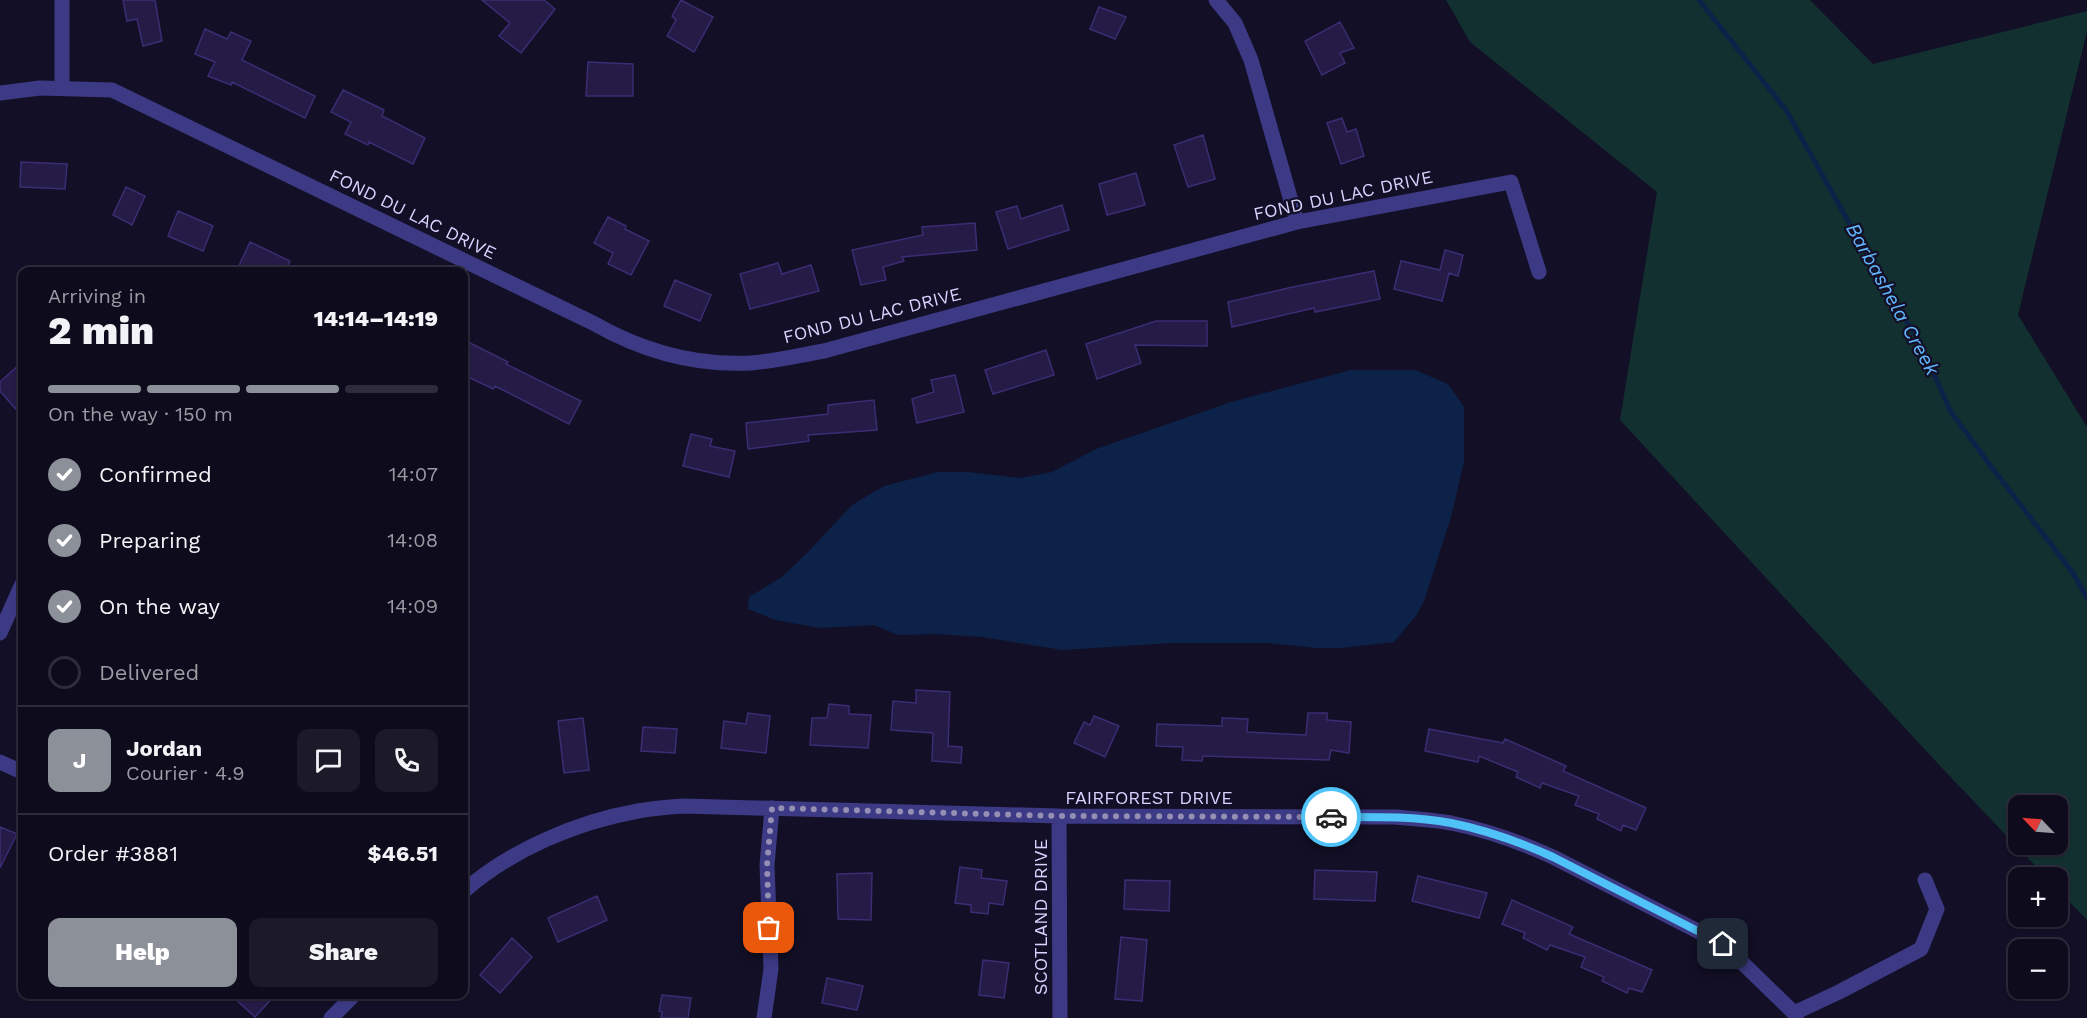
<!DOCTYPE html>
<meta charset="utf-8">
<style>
body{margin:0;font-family:"Work Sans",sans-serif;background:#1c1929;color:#f1f3f6;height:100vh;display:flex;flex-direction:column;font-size:22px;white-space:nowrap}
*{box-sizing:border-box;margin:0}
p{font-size:20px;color:#9b9ba3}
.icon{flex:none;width:33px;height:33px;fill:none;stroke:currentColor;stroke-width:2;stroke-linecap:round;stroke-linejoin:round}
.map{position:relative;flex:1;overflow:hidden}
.side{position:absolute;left:18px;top:267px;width:450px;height:732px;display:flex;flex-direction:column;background:#0e0b1c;border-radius:12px;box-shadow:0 2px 4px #0004,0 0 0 2px #2e2b3b}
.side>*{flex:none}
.needle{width:39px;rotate:295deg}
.controls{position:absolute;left:2008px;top:795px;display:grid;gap:12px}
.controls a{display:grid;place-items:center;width:60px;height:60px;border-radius:12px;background:#0e0b1c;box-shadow:0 2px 4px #0004,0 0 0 2px #2e2b3b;font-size:30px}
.pin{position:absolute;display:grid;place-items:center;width:51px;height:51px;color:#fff;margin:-26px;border-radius:12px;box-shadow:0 3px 9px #0006}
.courier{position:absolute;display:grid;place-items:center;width:60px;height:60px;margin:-30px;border:4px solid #4fc3f7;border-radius:50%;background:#fff;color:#222;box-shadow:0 2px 8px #0007}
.summary em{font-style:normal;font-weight:800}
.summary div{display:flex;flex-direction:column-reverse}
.summary{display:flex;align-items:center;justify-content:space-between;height:102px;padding:0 30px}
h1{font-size:39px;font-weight:800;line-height:45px}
.bar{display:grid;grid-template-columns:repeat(4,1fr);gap:9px 6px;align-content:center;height:72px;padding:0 30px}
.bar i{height:8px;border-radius:4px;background:#2e2b3b}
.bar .active{background:#8c9099}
.bar p{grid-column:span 4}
.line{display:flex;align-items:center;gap:15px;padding:0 30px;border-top:2px solid #2e2b3b}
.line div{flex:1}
.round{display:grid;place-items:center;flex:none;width:63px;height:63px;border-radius:12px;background:#1c1929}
ol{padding:0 30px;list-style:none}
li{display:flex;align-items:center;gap:18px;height:66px}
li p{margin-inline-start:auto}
li .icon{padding:6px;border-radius:50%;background:#8c9099;color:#fff;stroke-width:4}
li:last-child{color:#9b9ba3}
li i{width:33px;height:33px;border:3px solid #2e2b3b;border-radius:50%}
.action{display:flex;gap:12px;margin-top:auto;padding:12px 30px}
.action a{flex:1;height:69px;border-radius:12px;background:#8c9099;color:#fff;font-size:24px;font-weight:800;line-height:69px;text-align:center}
.action a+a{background:#1c1929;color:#f1f3f6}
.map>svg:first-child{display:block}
</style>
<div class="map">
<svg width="2087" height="1018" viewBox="0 0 2087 1018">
<rect width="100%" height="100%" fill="#130f26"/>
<path fill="#12302f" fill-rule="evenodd" d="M1446,0H1810L1873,64L2087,11V31L2018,315L2087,427V920L2058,890V878L2046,877L1941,767L1620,420L1657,192L1470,42ZM2019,806H2058V844H2019Z"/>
<path fill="#0c2248" d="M1351,370H1415L1448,384L1464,407V462L1451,517L1424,601L1416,616L1394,642L1341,648H1316L1267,643H1172L1062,650L982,637L936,634L898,635L874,625L820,628L775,620L748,609L749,597L782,577L809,551L852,505L884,486L938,472H968L1020,478L1052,472L1096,449L1231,402Z"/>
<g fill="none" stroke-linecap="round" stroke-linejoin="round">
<path stroke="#0c2248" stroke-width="5" d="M1699,0L1786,110L1876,271L1920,343L1951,412L1993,469L2073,573L2087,598"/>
</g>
<path fill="#241b47" stroke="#3b2d73" stroke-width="1.5" d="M123,0H155L162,41L143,46L137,19L127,21Z
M482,0H544L555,9L521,53L499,36L510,23Z
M681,0L713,17L694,52L667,36L676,20L672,16Z
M1099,7L1126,17L1115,39L1090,29Z
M1340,22L1354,48L1340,53L1345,63L1322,75L1305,41Z
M205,29L227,39L231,32L251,41L242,60L315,96L305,118L232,82L231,85L208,76L215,62L195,54Z
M588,62L633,64V96H586Z
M343,90L384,110L382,116L425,138L413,164L369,142L368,145L345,134L351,122L331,112Z
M1342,118L1347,132L1356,129L1364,156L1341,164L1327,123Z
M1203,135L1215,179L1188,187L1174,145Z
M21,162L67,164L65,189L20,187Z
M1136,173L1145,205L1107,215L1099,184Z
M126,187L145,196L132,225L113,215Z
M1062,205L1069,230L1008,249L996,212L1017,206L1021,219Z
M178,211L213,226L203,251L168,236Z
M608,217L626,226L625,229L649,241L631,275L608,264L613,253L594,243Z
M975,223L977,250L902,257L904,261L883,267L886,280L861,285L852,250L923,235L922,227Z
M250,242L290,261L285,272H236Z
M1445,250L1463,255L1458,276L1449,273L1442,301L1394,289L1401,261L1440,270Z
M778,263L782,274L811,265L819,291L750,309L740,274Z
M1374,271L1380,299L1315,312L1314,308L1232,327L1228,302L1288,288Z
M675,280L711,295L700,321L664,306Z
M1156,321H1207V346L1135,345L1141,363L1097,379L1086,344Z
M464,340L508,362L506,364L581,401L569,424L495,386L493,389L464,375Z
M1046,350L1054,375L993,394L985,370Z
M22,362V416L0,391V382Z
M955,375L964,412L917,423L912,399L934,392L931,380Z
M874,400L877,430L808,435L809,441L748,449L746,423L828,414V405Z
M691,434L712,439L710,446L735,451L729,477L683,466Z
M916,690L950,692L948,746L962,747L961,763L932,761L933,733L891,730L893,701L916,703Z
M829,704L849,706V714L871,715L868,748L810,745L812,718H827Z
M748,713L770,716L766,753L721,748L724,721L746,724Z
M1308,713H1327V720L1351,722L1349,753L1331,750L1329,760L1203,756L1202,761L1182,760L1183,747L1156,746L1157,724L1222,726V718L1248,719L1247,732L1306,735Z
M1094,716L1119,726L1105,757L1074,743L1084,722L1090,725Z
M583,718L589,770L564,773L558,721Z
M643,727L677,729L675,753L641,751Z
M1429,729L1503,743L1505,739L1566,766L1563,771L1646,808L1636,830L1623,825L1621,831L1597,819L1599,814L1575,805L1579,796L1542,783L1540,788L1516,777L1518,772L1479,756L1478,762L1425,751Z
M0,827L17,834L0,868Z
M960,867L982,870L981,878L1007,881L1003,905L989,903L988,914L971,912V905L955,903Z
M1315,870L1377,872L1375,901L1314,899Z
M872,873L871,920L838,919L837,874Z
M1418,876L1487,893L1479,918L1412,901Z
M1125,880L1170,881L1169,911L1124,909Z
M597,896L607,920L558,942L548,918Z
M1512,900L1573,927L1569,934L1652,970L1642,992L1629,988L1627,993L1602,981L1604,977L1581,967L1585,957L1550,945L1547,950L1523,938L1525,933L1502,924Z
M1121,937L1147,940L1142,1001L1115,999Z
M512,938L532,957L500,993L480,975Z
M983,960L1009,963L1004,998L979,995Z
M827,978L863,986L857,1010L822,1003Z
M230,994H276L255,1017Z
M662,995L691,998L688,1018H661L662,1012L659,1011Z"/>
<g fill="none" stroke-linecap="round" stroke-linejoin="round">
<path stroke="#3d3a85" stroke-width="15" d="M62,0V88
M1216,0L1235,23L1251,60L1297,222
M0,93L40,88L112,90L593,323C642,351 694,366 751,363C776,361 800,355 824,351L1297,222L1511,182L1539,272
M0,633L22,584
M0,762L22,772
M1059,816L1060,1018
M464,891C511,850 576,822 638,811C654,808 669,807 684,806L1059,816L1396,817C1414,819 1433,820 1451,823C1486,830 1520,842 1553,857L1723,944L1794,1013L1796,1018
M1794,1013L1839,992L1921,949L1937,909L1925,880
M331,1018L355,994
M764,1018L771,969L767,865L772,808"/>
</g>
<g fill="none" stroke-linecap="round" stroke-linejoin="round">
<path stroke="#948fb3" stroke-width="6" stroke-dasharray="0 10.8" d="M769,928L767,865L772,808L1059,816L1331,817"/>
<path stroke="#4fc3f7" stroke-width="8" d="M1331,817C1371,817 1412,816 1451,823C1486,830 1520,842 1553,857L1723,944"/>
</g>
<g text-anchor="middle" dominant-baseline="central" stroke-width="4.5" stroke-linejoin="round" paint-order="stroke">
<g font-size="18" fill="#d9d4ff" stroke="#130f26">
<text transform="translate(1343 195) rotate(-12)">FOND DU LAC DRIVE</text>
<text transform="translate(413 214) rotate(26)">FOND DU LAC DRIVE</text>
<text transform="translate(872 315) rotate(-14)">FOND DU LAC DRIVE</text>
<text x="1149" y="797">FAIRFOREST DRIVE</text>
<text transform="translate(1040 917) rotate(-90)">SCOTLAND DRIVE</text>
</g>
<g font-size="20" font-style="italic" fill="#62b6ff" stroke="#130f26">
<text transform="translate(1893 299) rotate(61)">Barbashela Creek</text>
</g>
</g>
</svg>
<div class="controls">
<a><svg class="needle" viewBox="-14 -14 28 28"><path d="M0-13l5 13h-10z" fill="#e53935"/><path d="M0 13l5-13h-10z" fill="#9b9ba3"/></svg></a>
<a>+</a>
<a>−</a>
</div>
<div class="pin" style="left:769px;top:928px;background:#ea580c"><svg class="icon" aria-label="bag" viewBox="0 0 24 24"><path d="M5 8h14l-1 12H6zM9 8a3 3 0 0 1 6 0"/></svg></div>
<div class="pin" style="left:1723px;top:944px;background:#1f2937"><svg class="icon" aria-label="home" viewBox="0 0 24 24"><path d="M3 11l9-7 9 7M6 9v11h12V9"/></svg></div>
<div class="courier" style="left:1331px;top:817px"><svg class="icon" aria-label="car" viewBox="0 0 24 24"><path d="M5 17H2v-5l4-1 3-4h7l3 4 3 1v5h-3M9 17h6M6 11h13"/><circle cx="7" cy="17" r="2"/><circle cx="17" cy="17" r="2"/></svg></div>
<section class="side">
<div class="summary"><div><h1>2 min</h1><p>Arriving in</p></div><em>14:14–14:19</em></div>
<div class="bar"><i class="active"></i><i class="active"></i><i class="active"></i><i></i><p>On the way · 150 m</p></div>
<ol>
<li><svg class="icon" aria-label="check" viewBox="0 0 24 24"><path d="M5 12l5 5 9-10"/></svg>Confirmed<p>14:07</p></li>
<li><svg class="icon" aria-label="check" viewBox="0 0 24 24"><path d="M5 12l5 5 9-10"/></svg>Preparing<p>14:08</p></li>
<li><svg class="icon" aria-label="check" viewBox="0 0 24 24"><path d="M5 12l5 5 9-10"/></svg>On the way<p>14:09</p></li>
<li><i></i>Delivered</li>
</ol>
<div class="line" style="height:108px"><b class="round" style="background:#8c9099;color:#fff">J</b><div><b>Jordan</b><p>Courier · 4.9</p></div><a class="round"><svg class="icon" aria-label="chat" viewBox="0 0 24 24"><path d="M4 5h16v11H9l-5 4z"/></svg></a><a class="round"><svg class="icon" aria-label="phone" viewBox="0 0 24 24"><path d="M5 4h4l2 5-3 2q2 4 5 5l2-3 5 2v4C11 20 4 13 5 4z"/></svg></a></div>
<div class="line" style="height:78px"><div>Order #3881</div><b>$46.51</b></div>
<div class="action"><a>Help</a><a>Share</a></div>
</section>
</div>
